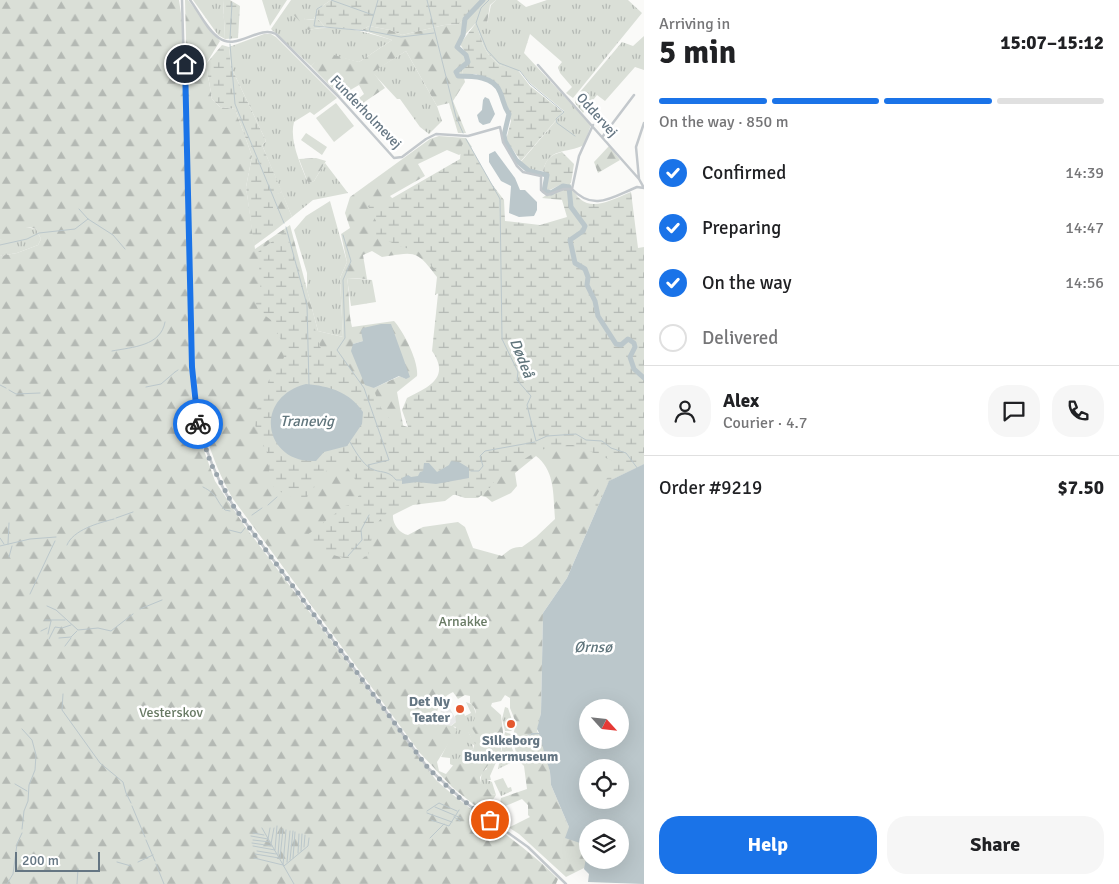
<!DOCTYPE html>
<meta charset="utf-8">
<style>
body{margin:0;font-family:Signika,sans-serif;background:#f6f6f6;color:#202124;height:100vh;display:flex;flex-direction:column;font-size:19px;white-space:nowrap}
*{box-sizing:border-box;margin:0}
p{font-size:16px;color:#757577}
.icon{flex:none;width:28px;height:28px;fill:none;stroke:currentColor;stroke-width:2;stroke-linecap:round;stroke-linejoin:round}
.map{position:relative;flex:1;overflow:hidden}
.side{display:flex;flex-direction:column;background:#fff;width:475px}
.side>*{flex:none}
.needle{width:32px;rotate:117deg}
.fabs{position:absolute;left:579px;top:699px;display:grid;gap:10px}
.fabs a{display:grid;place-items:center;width:50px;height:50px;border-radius:50%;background:#fff;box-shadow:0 5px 20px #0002;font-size:25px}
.scale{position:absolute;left:15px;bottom:12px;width:85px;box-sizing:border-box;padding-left:5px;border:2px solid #657683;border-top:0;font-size:14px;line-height:18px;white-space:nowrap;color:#657683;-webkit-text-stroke:4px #fff;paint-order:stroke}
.pin{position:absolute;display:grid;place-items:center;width:42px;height:42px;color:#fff;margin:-21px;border:2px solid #fff;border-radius:50%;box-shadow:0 1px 5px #0007}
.courier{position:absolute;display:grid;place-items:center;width:50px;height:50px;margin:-25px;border:4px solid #1a73e8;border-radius:50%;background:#fff;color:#222;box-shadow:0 1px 6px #0007}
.head em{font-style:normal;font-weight:800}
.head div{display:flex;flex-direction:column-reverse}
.head{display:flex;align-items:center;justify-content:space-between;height:85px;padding:0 15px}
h1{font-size:32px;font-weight:800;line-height:38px}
.bar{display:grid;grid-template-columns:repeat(4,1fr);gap:8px 5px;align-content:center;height:60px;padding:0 15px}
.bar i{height:6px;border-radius:4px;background:#e0e0e0}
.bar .selected{background:#1a73e8}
.bar p{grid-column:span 4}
.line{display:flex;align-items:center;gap:12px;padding:0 15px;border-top:1px solid #e0e0e0}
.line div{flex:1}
.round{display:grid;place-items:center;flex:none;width:52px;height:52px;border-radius:20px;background:#f6f6f6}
ol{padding:0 15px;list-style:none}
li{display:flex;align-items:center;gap:15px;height:55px}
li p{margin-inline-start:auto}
li .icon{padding:5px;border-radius:50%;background:#1a73e8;color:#fff;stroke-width:4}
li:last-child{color:#757577}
li i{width:28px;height:28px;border:2px solid #e0e0e0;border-radius:50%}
.action{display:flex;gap:10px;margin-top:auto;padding:10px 15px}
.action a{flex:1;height:58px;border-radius:20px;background:#1a73e8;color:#fff;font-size:20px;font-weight:800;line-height:58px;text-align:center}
.action a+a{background:#f6f6f6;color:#202124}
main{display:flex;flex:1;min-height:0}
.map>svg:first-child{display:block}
</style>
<main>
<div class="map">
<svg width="644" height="884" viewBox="0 0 644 884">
<defs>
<pattern id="grass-tufts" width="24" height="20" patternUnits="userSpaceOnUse" patternTransform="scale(1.25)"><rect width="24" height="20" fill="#dadfd7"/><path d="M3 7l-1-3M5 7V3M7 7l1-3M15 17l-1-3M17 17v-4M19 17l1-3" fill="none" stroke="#b4b9b4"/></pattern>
<pattern id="forest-firs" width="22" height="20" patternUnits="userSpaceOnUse" patternTransform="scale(1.25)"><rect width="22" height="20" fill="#dadfd7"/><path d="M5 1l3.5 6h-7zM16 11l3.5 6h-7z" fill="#b4b9b4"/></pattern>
<pattern id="wetland-marsh" width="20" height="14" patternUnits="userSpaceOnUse" patternTransform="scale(1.25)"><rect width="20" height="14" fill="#dadfd7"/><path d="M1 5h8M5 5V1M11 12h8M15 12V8" fill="none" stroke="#b4b9b4"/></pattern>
</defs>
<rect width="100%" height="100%" fill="#fafaf8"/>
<path fill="#e8e9e9" d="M448,697L445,700L457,721L449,727L440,744L437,724L443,703Z"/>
<path fill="url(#grass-tufts)" d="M193,0H223L225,39L218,35Z
M262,0H287L270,26Z
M291,0H331L318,9L314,19L305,20L296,2L308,30C339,24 362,31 392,40L359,62C342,58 325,52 311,66L271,29Z
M496,0H517L526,7L547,0H628L642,13L573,98L566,93L572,87L560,73L558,67L562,62L530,34L524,53L591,125L584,145C566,154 549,147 543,171L530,170L520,163L564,111L530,83L520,71L499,65L488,54L483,45L476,23H487L491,5Z
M264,34H271L276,37L337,98L314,115L310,112L294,122C289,141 301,165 308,183L314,181L325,163L348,193L313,200L292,217L262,145L266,141L231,67L229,47Z
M644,36V70L635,67L605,101L597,95L583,113L575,103V98L622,42L633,46Z
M406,51L437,106L442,121L429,134L420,127L400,99H397L372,72Z
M330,201L347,262L340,278L343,337L318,331L307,290V273L294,230L306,216Z
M25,227L36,229L41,239L38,245L17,253L0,256V240L15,230Z
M347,278L372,280L376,302L351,306Z
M466,702L473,705L477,717L476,721L494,760H497L490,776L491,780H487L492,782L496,795L492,794L480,783L482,772L487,769L468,732L474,749L464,752L454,766L450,764V758L441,757L456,727L451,726L456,722L455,716L463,711L465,716L471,713Z
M505,707L508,708L512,720L509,721L513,729L511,731H505L502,719Z
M505,732L511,734L509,741L517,760L498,769Z
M503,778L508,788L511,787L512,791L501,796L494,781Z"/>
<path fill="url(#forest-firs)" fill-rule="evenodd" d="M0,0H179L182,20L187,260L192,404L202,445L215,481L244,525L436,780C475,816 520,840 558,879L556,884H0V256L17,253L38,245L41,239L36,229C20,223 13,236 0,240Z
M185,0H188L220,41L206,64L212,99L220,107L235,109L252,156L246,187L255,249L290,225L318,331L343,337L340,278L347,262L341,234L350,228L345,213L350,197L430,139L439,136L466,138L472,147L459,155L447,150L418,164L425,176L390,196L410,216L450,287L435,295L437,277C416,249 415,252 382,257L372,251L363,255L367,279L347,278C350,295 348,312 352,327L394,321C404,332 419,362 417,376L397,392L406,441L479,383L644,464L609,481L567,578L543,613L541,713L537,731L542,739L550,772L551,785L569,827L587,852L586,867L566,877L519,834L478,808L452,787L420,753L233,499C209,456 200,421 195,372ZM363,341L406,379L400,376L374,388L353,344ZM536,456C556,471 553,498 555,519L536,537L522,547C512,547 509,550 502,556L473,548L465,527L458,522L423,527L408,535C400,534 392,524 393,515L413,505L445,501L453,495L467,493L486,497L492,502L511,493L517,486L515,473ZM453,692L458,699L465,695L470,696V703C481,711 473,719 472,728L491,759L494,760L500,758L503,732L501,715L491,706L492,703L501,701L505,695L510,698V708L516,723L513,736L514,745L518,760L524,766L527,789L501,798L500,804L503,807L522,799L528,805V815L530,817L510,827L500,817L501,814L505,815L492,801L496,795L492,794L485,785L480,783V777L488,765L468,732L463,736L466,742L474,745V749L464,752L446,774L439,771L437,762L457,730L453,726L435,724C438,709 437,700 453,692Z
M481,0H496L490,5L487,23H476L457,43L469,61L462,70L465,82L453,101L466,133H458L449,103L437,106L406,51L373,72L385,88L363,103L349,106L364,94L359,85L340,96L311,66L315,62L317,53L329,50L334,55L359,62L392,40L362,30L369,26L390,30L402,35L444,25L459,24Z
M296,2H301L305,20L318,19L325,27L308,30L289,10Z
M609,146L620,160L598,173L594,162Z
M316,158L326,161L314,181L308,183L299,159Z
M282,192L292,217L273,232V195Z"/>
<path fill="url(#wetland-marsh)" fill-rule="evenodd" d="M223,0H230L240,6L238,38L225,39Z
M331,0H481L459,24L444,25L402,35L390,30L369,26L362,30L325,27L318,19H314L318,9Z
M476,23L483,45L488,54L499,65L517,69L530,86L563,112L521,161L506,140L511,121L499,88L476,74H463L462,70L469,63L467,55L460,44Z
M222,45L229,47L231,67L266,141L262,145L282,192L273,196V232L254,246L246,187L252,156L235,109L220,107L212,99L206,64Z
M466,139L491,183L504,200L505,221L540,225L567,217L562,200L542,198L562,184L550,190L546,189L549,176L543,171C546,159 550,155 562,152L574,164L571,183H563H570C583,217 606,202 631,192L638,248L644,247V464L609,481L596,511L595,498L615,465L613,461L575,445H559L537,451L498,476L489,489L478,498H465L450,493C429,503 385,502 375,528C372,536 370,546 368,555L359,561C339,557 319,554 306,536L345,506L354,504L360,493L358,484L344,462H333L307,497L293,498L275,489L270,481L267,453L255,425L257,409L269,380L279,370L284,357L283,344L271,320L259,311L256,304L261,296L258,252L286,231L321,349L337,350L364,388L374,390C381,411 385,420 408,427L402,410L407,398C428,387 451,378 432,351L440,275L418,251L402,247L371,234L376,221L368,206L375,201L389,200L460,159L461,147ZM352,398L363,412L347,446L324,452ZM449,465L469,478L436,484L417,482L408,485L411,477L423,471L437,472Z"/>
<path fill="#dadfd7" d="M336,103L354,126L334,142L316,118Z
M306,133L327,147L322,155L301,140Z"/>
<path fill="#bbc7cb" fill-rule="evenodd" d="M485,97L489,99L495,114L490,123L483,125L479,122L477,115L482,110L483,100Z
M495,151L515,178L520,190H525L537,202V210L534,216L519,217L509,213L511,186L501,181L489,162V154Z
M381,324H391L410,377L406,379L399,376L374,388L365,385L351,351L353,344L363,341L361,331L363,328Z
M306,384C329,386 350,392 363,412L362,424L347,446L324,452L316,461C264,464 252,398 306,384Z
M451,461L459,462L469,468V478L436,484L417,482L402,484V478L408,475L411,477L418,476L420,472L423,471L424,463H429L437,472L449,465Z
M644,464V884L588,882L589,874L584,869L587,852L583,844L565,838L569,827L551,785L550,772L539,734L531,735V733H539L537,729L541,713L543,613L567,578L609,481ZM588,708H620V740H588ZM588,768H620V800H588ZM588,828H620V860H588Z"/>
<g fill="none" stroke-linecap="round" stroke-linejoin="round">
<path stroke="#bbc7cb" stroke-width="1" d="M331,0L373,15
M378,0L369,31L401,37L434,33
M427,0L456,117L463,133
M489,0L481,8L476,23L487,50L499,63L520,71L530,84L564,112L556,119L557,123L575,136
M322,6L317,9L314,26L368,31
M230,39L232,3
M230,44L235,104L284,223
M466,139L500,199L502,339L518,372L517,380L531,396L527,405L536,441L547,436L576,434L586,440L602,441L611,448L626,453L638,469
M79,209L88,219L113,235L125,249
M286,227L307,305L309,385
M343,235L351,261L343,280L345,338L337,350L364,388L389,460L368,465
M0,245L27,239L39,233L75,229L88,219
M112,351C133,347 161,346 165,322
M175,372L178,370
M0,385L6,388
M146,387L161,384L175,372
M9,390L16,394L40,393
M350,442C355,451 362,463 370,468C380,474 388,469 396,480H402
M471,471H479L483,466L480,456L485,451L535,442
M203,487C219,495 215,500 225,510L230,511
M268,505L277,497
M252,515L262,508
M116,518L133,512
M229,530L241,533L245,528
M0,538L4,544
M8,544L9,523
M67,545C73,530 98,523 114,519
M0,546L30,539L56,537
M348,556L362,540L361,530L369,515
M9,557L12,546
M30,594L55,541
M47,606L56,610L78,630L98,628L111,631L133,614
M140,609L162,600
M45,620H65
M41,631L47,628
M48,634L51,621
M59,638L71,637L77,631
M49,639L55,627L62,628L71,625
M65,646L71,638
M63,694L62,710L100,763L123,782L126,793L131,803
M22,729L32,740L36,755L35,770L29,785L28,801L24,811L22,829
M528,735H531
M15,784L27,791
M132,806L145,837
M435,807L461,818
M427,811L439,803L457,811
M427,813L452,822
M454,817L460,821
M431,820L449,826L459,810
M262,828L294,884
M253,833L264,835
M251,836L268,839L270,828
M430,838L444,824
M146,840L155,861
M253,840L270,842
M252,843L272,846
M271,844L274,828
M253,846L275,850L277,826
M304,847L305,835
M257,851L276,854
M301,851L302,834
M298,853L299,834
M255,854L279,858
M278,855L280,829
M254,858L283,865L286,830
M280,858L283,829
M293,858L295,832
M290,860L293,831
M117,862L131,866
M138,862L153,855
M287,862L290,831
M156,864L164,884
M284,866L308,846L309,838
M7,884L13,874L17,844L22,833
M77,884L78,869"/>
<path stroke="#bbc7cb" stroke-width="5" d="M483,0L465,19L463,35L457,47L466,55L468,62L456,72L458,76C472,76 494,76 500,92C504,101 503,105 509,114L504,135L505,141L516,160L529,171L547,175L544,191L551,193L563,186L569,187L571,207L585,226L583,231L570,240L575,263L585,269L588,277L587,285L595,301L598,316L616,344L621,345L628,339L634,343L635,347L630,357L634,369L644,378"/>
<path stroke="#c3c8cc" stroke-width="2.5" d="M190,0C199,12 207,30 219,38C237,51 258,25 276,34L338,96L394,158L402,157L426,139L436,134L468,136L500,127L503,142L517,166L523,172L541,176V190L547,195L564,189H572C594,212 612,197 637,187L644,188
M538,65L639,179
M603,136L634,95
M644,188L639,179L636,147L644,123
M572,189L579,156L593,125"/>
<path stroke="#c3c8cc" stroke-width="2.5" d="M182,0L193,387C198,431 210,469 234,507L428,768L466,803L528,847L566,884"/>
</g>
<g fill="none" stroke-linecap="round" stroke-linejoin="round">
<path stroke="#99a4ac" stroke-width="5" stroke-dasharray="0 9" d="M198,424L211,464L234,507L428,768L457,796L490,820"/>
<path stroke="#1a73e8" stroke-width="6" d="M185,64L192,367L198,424"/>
</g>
<g fill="#e4572e" stroke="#fff" stroke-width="2">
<circle cx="460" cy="709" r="5"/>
<circle cx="511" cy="724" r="5"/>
</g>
<g text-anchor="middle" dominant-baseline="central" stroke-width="5" stroke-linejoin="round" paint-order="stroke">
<g font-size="14" fill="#657683" stroke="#fff">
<text transform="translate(366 112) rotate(46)">Funderholmevej</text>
<text transform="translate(597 115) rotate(48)">Oddervej</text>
</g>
<g font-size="14" fill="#687a64" stroke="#fff">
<text x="463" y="621">Arnakke</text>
<text x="171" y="712">Vesterskov</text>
</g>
<g font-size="14" font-weight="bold" fill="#657683" stroke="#fff" text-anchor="end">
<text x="450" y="701">Det Ny<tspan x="450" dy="16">Teater</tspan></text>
<text x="511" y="740" text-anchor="middle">Silkeborg<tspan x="511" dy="16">Bunkermuseum</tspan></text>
</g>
<g font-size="15" font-style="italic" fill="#60757c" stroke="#fff">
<text transform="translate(522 358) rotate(68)">Dødeå</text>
<text x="307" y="421">Tranevig</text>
<text x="593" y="647">Ørnsø</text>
</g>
</g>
</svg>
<div class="fabs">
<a><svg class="needle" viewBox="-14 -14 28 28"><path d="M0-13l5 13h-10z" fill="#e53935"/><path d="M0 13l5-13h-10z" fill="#757577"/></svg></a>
<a><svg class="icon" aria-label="locate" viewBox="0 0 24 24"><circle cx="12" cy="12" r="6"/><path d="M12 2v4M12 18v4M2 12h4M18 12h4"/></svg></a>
<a><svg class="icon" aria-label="layers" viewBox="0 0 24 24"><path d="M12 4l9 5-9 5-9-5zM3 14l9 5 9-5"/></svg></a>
</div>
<div class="scale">200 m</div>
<div class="pin" style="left:490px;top:820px;background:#ea580c"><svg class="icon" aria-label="bag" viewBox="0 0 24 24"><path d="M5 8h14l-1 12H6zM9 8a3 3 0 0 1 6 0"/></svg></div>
<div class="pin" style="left:185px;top:64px;background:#1f2937"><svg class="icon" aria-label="home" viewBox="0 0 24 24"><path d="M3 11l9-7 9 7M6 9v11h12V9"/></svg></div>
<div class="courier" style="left:198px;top:424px"><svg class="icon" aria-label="bike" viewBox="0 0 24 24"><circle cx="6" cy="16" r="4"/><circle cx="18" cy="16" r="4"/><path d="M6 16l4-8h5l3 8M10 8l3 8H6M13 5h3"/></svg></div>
</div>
<section class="side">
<div class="head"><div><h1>5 min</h1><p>Arriving in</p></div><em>15:07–15:12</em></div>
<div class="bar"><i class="selected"></i><i class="selected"></i><i class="selected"></i><i></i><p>On the way · 850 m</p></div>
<ol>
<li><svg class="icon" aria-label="check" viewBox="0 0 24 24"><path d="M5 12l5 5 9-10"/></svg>Confirmed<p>14:39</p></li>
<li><svg class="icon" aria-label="check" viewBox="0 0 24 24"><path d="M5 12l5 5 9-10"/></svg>Preparing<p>14:47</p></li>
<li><svg class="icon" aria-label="check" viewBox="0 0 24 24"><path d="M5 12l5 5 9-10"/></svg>On the way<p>14:56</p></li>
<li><i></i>Delivered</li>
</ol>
<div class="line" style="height:90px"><a class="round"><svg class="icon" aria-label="person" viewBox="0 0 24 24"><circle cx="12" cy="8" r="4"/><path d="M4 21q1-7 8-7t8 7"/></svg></a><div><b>Alex</b><p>Courier · 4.7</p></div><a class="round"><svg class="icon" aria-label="chat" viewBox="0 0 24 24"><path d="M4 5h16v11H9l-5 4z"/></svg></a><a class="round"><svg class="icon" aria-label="phone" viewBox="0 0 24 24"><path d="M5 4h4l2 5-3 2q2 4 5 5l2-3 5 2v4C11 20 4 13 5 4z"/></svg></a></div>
<div class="line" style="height:65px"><div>Order #9219</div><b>$7.50</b></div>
<div class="action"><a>Help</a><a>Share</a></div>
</section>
</main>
